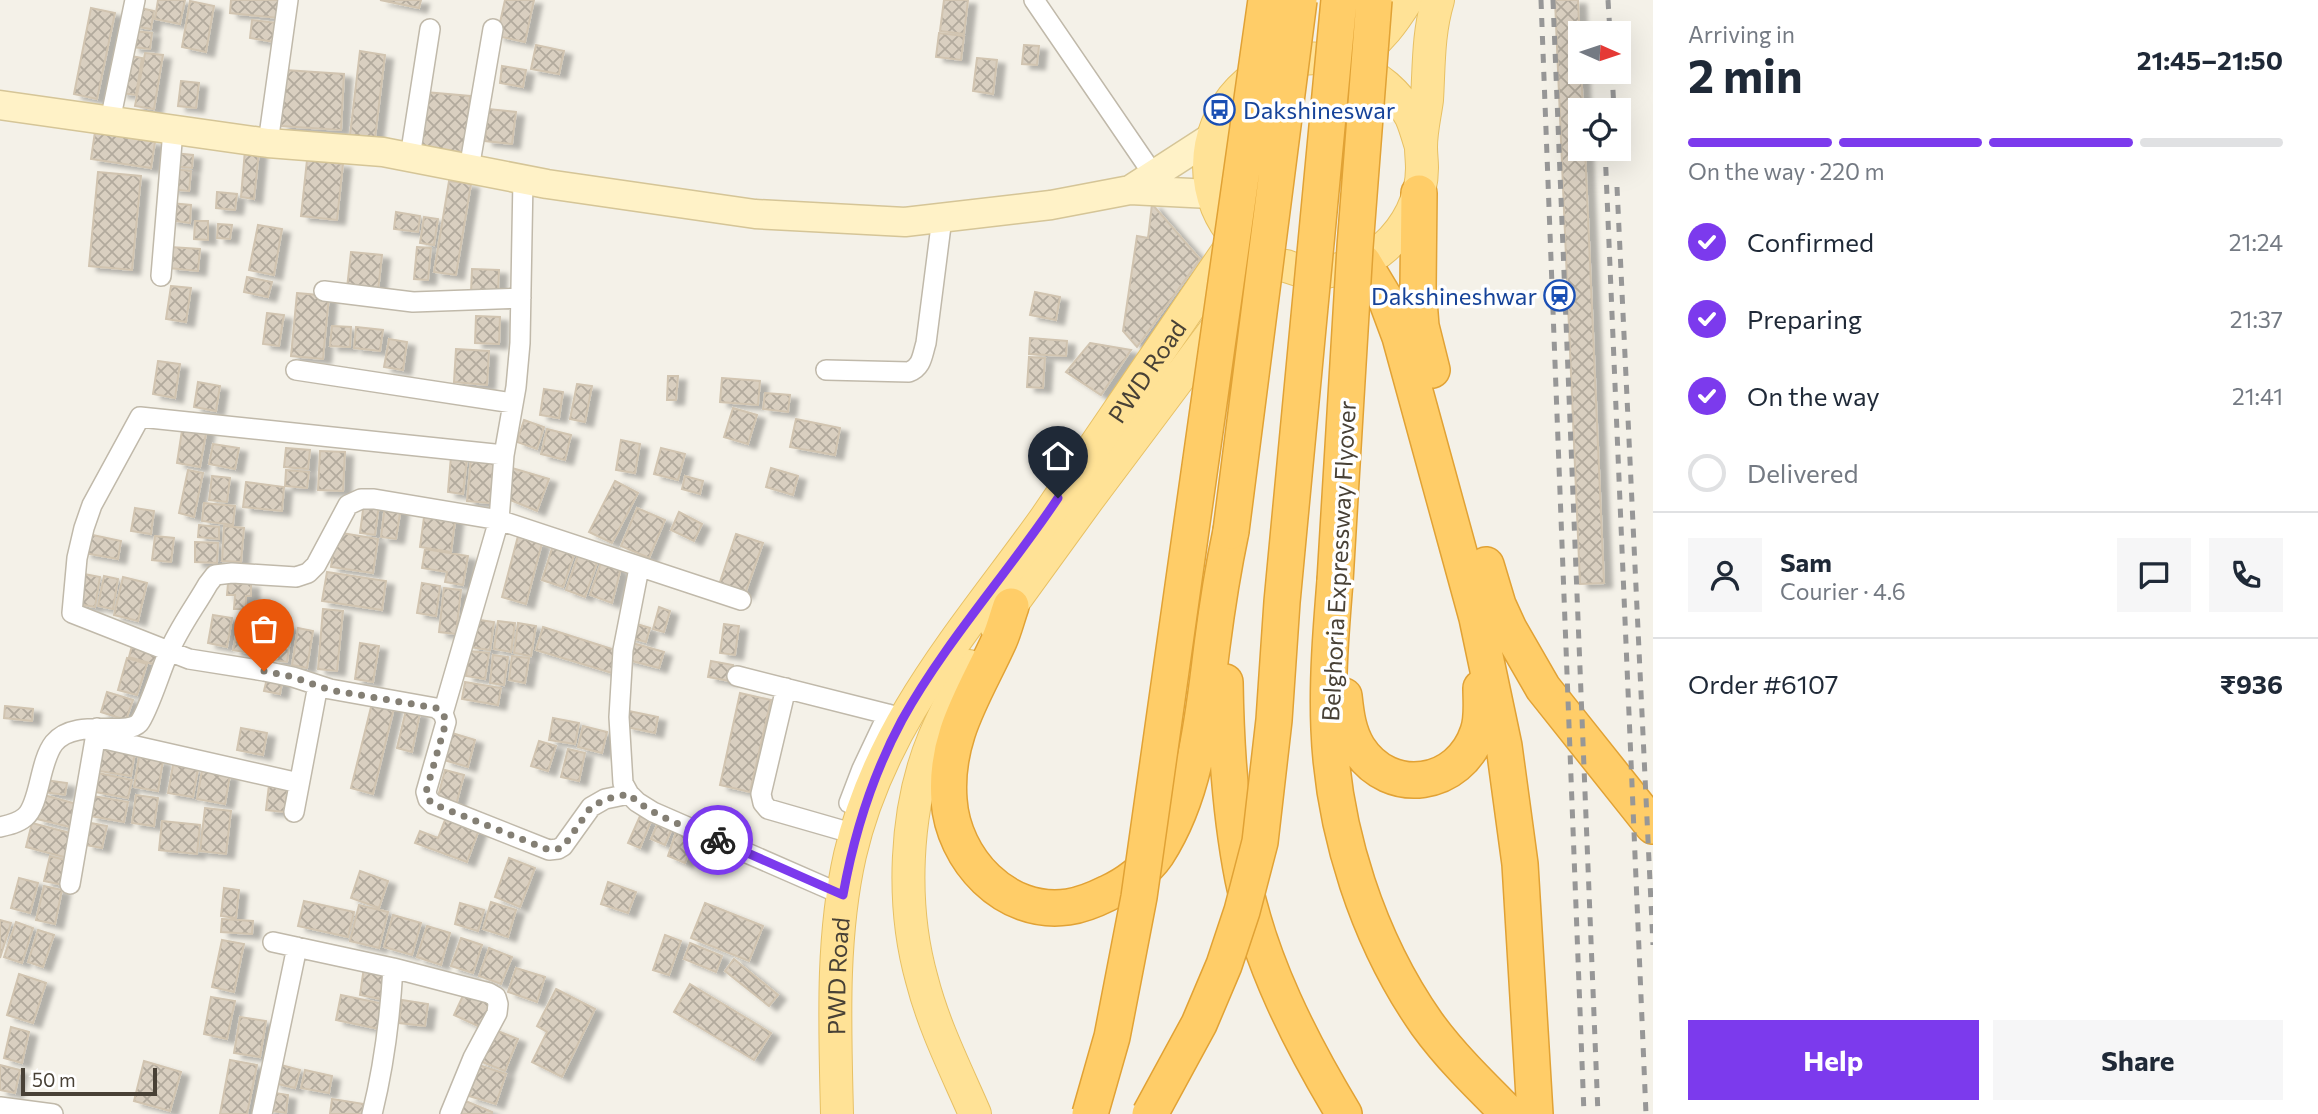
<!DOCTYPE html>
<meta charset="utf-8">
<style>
body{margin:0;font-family:Commissioner,sans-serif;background:#f6f6f7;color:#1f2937;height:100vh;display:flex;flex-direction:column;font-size:26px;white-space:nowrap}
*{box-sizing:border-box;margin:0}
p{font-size:23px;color:#747a83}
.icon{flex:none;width:38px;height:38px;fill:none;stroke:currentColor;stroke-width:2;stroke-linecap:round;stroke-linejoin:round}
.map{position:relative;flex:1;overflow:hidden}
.panel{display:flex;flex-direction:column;background:#fff;width:665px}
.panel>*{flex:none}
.needle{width:46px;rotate:93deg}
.controls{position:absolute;left:1568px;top:21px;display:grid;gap:14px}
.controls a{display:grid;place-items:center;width:63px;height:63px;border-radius:0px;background:#fff;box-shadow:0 7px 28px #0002;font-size:35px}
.scale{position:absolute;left:21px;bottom:18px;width:136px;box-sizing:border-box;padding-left:7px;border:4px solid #484136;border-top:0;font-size:19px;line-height:24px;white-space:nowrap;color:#484136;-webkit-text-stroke:5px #fff;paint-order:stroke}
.pin{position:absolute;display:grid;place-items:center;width:60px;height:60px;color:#fff;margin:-72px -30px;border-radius:50% 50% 50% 0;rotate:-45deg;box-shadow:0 0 7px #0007}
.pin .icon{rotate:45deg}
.courier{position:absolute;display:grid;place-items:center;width:70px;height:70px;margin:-35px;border:5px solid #7c3aed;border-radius:50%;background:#fff;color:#222;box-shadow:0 2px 9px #0007}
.overview em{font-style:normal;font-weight:700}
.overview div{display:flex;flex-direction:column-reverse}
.overview{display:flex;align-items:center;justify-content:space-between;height:119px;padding:0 35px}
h1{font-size:46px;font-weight:700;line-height:52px}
.bar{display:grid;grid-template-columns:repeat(4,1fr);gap:10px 7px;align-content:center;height:84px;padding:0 35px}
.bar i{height:9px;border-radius:5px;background:#e0e1e3}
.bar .active{background:#7c3aed}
.bar p{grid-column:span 4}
.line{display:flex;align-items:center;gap:18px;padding:0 35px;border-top:2px solid #e0e1e3}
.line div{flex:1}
.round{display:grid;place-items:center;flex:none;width:74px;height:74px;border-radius:0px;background:#f6f6f7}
ol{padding:0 35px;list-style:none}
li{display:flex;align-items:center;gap:21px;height:77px}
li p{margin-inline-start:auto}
li .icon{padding:7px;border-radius:50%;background:#7c3aed;color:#fff;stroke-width:4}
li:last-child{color:#747a83}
li i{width:38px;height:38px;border:4px solid #e0e1e3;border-radius:50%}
.primary-button{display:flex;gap:14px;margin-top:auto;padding:14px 35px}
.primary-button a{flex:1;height:80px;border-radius:0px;background:#7c3aed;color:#fff;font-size:28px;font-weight:700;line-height:80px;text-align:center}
.primary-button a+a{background:#f6f6f7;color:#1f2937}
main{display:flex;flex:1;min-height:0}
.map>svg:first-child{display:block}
</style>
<main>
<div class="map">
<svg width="1653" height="1114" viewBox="0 0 1653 1114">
<defs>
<pattern id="building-cross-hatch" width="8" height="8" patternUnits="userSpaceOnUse" patternTransform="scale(1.75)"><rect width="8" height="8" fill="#d9cfc0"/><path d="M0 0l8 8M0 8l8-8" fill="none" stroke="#b2aa9d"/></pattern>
<filter id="shadow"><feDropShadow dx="8" dy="4.5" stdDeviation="2" flood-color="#0004"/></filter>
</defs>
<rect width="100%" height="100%" fill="#f4f1e8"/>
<path fill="url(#building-cross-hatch)" stroke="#d1c4b0" stroke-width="2" filter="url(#shadow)" d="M158,0H185L180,24L155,19Z
M231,0H280L279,18L230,13Z
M380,0H421L419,8Z
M505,0H534L525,42L497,36Z
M944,0H968L964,34L940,31Z
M1555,0H1578L1583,110H1580V149H1585L1604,583L1580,584Z
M190,1L214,6L206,52L182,47Z
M136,7L154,11L151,29L132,26Z
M91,8L115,13L97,99L74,94Z
M252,20L278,23L275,42L250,38Z
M134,31L152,33L150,49L132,47Z
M939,33L964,36L961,60L936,57Z
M536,45L564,51L559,74L531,69Z
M1024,45L1039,46L1037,65L1022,64Z
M360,51L385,55L375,138L350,135Z
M145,53L163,55L154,109L135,106Z
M126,55L142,58L136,95L120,93Z
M977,58L997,60L993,94L973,91Z
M502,66L526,70L523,87L500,83Z
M285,70L344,74L341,130L281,126Z
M181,81L199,83L196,108L178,106Z
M425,92L470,96L465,152L420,148Z
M488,109L516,112L512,144L485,141Z
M95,132L155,142L151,168L91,159Z
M245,150L259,151L254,199L241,197Z
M173,153L193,155L192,168L172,166Z
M307,160L343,164L337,220L301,216Z
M173,169L191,171L189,191L171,189Z
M98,172L141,176L132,270L89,266Z
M449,181L471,184L456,275L434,272Z
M217,192L237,194L235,210L216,208Z
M170,203L191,205L190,223L169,220Z
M1152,204L1200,259L1137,347L1123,331L1137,236L1148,238Z
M396,212L420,216L418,232L394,229Z
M424,217L438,219L434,245L420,243Z
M195,221H208V240L194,239Z
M218,224L232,225L230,239L217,238Z
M258,225L282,229L274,275L249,270Z
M170,247L200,249L198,271L169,268Z
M417,247L431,248L428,280L414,279Z
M351,252L382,255L378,291L347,288Z
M472,269L499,270L498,293L471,292Z
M247,277L272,282L268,297L244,292Z
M171,286L191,288L186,322L166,319Z
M1035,292L1060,297L1056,320L1030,315Z
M297,293L329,296L323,359L291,356Z
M267,313L284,315L279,346L263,344Z
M476,316L500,317L499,344L475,343Z
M332,326L351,327L350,347L330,346Z
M356,327L383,330L380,351L354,348Z
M1030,338L1067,341L1066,356L1029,354Z
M389,339L407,342L403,370L384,367Z
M1090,343L1131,350L1101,395L1066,372Z
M456,349L489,351L487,385L454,382Z
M1029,357L1045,358L1043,388L1027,387Z
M158,361L180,364L175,398L153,394Z
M668,376H678L676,400H667Z
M722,378L760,381L758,405L720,402Z
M198,382L220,386L216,411L194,407Z
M577,384L592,386L585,422L570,419Z
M544,389L563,392L559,418L540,415Z
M765,393L790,395L788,412L763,409Z
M733,408L757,415L748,444L724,437Z
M796,419L840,428L835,455L790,447Z
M524,420L544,427L537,449L517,442Z
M183,424L207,428L200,467L177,463Z
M547,429L571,435L565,460L541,454Z
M621,440L640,444L635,473L616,470Z
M213,444L239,448L235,469L209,464Z
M286,448L310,450L308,469L284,467Z
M661,448L685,454L678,480L654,474Z
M320,451L345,452L343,491L318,490Z
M451,456L467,458L463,494L448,492Z
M471,457L494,459L490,503L467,501Z
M512,468L549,479L537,511L508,499Z
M771,468L798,476L793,495L766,487Z
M188,470L203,473L194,517L179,513Z
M286,470L309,472L307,488L285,486Z
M212,476L230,478L227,502L209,500Z
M685,476L703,481L700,494L682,489Z
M615,481L638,493L612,543L589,532Z
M246,482L284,487L282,511L243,507Z
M364,502L379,504L375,535L360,533Z
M204,503L235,506L233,525L202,521Z
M385,505L401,507L396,539L381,537Z
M135,508L154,511L151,534L131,531Z
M637,508L665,520L649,558L621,546Z
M425,510L456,514L451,552L420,547Z
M679,512L702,524L694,541L671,530Z
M199,525L219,527V539L198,537Z
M224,526L244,528L241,562L222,561Z
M336,532L378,539L373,573L331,567Z
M88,534L121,541L118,559L84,553Z
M736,534L763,543L745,594L719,585Z
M155,536L174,538L171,562L152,560Z
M518,536L542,543L526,604L502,597Z
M195,542L218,543L217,563L195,562Z
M554,542L576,549L563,587L542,580Z
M425,549L468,556L463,585L445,582L447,572L422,568Z
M580,550L599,557L585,597L566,590Z
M603,557L614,564L620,572L612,603L590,595Z
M327,572L386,581L382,610L322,601Z
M79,573L100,577L95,607L73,603Z
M104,576L118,579L113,609L98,606Z
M123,577L147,583L138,621L114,615Z
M228,583L251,584V596H246V609H234L235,595H227Z
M422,583L440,586L436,616L417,613Z
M444,588L461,590L456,634L439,632Z
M659,607L670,611L664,632L653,629Z
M323,609L343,611L337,671L318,669Z
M213,615L232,618L227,647L208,643Z
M240,617L256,620L249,653L233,650Z
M473,619L494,622L490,650L469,647Z
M498,621L515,623L511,652L494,649Z
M259,622L271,624L265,656L253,653Z
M630,622L650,628L646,642L626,636Z
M518,623L536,626L531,656L514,653Z
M277,624L292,626L287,662L272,660Z
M724,624L739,626L735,655L720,653Z
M543,627L615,650L612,673L536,650Z
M298,628L313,631L307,668L292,665Z
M133,642L159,650L156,665L129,657Z
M629,642L664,652L659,668L624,659Z
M360,643L379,646L373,682L355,679Z
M469,651L489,653L485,679L466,676Z
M493,655L508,657L504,685L490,683Z
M512,656L529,658L525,683L509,680Z
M127,658L147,664L137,695L118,690Z
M711,661L733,665L730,681L708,677Z
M268,674L283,677L280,694L264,691Z
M465,682L501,688L498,705L462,699Z
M107,692L133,700L126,720L101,712Z
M740,693L771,700L750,792L720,785Z
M373,699L395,704L373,794L351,788Z
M5,706L33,709L32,721L4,718Z
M406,710L420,713L412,752L397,748Z
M629,711L658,717L655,733L626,727Z
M553,718L579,723L575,744L549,740Z
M583,726L607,732L602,753L578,747Z
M241,728L267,733L263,755L237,750Z
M452,733L475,740L468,767L444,760Z
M539,741L556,746L548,771L531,766Z
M103,747L135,752L131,776L99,771Z
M568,749L585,753L579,781L561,777Z
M139,757L163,761L158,791L134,787Z
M173,765L198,769L193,797L168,793Z
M202,770L230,775L225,804L197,799Z
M445,770L464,775L456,805L437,800Z
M98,773L132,780L128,798L95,792Z
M45,780L67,783L65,795L43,792Z
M269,785L288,788L284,812L266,810Z
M44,795L80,805L74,828L37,819Z
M136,795L158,798L154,826L132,823Z
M93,796L128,802L124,822L90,816Z
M205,808L231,811L226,854L200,851Z
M448,812L481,824L467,862L415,843L420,831L438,838Z
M640,816L651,821L640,848L628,843Z
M659,820L673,826L665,845L651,839Z
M162,821L200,825L197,854L159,850Z
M32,823L74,834L68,858L26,847Z
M91,823L107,826L102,848L86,845Z
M677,829L695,835L685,863L668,856Z
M50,856L69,861L63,885L44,881Z
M509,858L535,868L520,907L495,897Z
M360,871L388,881L379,908L351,898Z
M19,878L38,883L30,913L11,908Z
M608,882L636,892L628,913L601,904Z
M44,886L62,890L55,924L36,920Z
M224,888L239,890L236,918L221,916Z
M304,901L354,912L348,937L298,926Z
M491,902L516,910L508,937L483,929Z
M460,903L484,910L478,931L455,924Z
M705,903L763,926L749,961L691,938Z
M359,905L388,912L379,948L350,941Z
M393,915L421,923L412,955L384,947Z
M222,919L253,921L252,934L221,932Z
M0,920L11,923L0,958Z
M16,922L33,928L22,963L4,957Z
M427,926L450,933L441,965L417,957Z
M38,930L54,935L43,967L28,962Z
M665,935L681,941L669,975L653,970Z
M461,938L482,945L473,973L451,966Z
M222,940L244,944L234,992L212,987Z
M690,943L722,956L716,972L684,959Z
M489,948L512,957L501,984L479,976Z
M734,959L778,995L769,1006L725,971Z
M364,967L389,970L385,1000L360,995Z
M516,968L545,977L537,1002L508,992Z
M19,974L46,983L33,1023L7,1015Z
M690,984L771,1033L754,1060L674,1012Z
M466,989L492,1002L480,1027L454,1015Z
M556,989L595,1009L562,1077L532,1062L547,1032L537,1026Z
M341,995L384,1004L379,1029L336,1020Z
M211,997L235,1001L227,1039L204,1034Z
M402,1000L428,1004L425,1026L399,1023Z
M240,1017L266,1021L260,1057L234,1053Z
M11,1027L29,1032L22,1063L4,1058Z
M490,1028L518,1039L505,1071L477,1060Z
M230,1060L257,1065L247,1114H220Z
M144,1061L181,1072L170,1111L134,1101Z
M277,1064L300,1070L295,1088L273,1083Z
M0,1065L20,1070L15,1093L0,1090Z
M479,1065L506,1074L496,1104L469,1096Z
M305,1070L332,1076L329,1093L301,1088Z
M269,1092L288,1095L286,1113L266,1110Z
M332,1099L364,1104L362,1114H330Z
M463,1100L492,1112V1114H458Z"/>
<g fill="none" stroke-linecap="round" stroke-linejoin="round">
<defs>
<path id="street" d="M1034,0L1153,174L1156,186
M110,121L135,0
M268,143L288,0
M410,157L430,29
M469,169L493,29
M161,276L173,130
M324,291L413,302L521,298
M296,370L513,403
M826,370L909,372C922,367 922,356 926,343L942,218
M504,455L140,417L92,505L84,528L77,558L72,613L189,659L264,671L293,677L330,689L436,708L443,713L446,722L426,792L428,799L433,804L549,850L558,849L563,846L591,807L605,799L629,794
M639,568L623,650L619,717L623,783L629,794L637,802L653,812L843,895
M737,676L899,717
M786,688L761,794L763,803L768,809L841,830
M443,713L499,520L504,455L516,387L520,343L523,179
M96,737L299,783
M849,803L862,769L888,714
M294,812L318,685
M0,827C9,825 18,823 25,817C40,805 39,762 54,743C75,717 126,737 139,723C148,712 161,669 168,654C178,629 195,607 208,584L215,575L232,573L296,577L308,573L316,565L348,505L361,499H374L499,520L741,600
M70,884L97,728
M273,942L393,968L489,993L496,997L498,1004L497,1013L473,1058L450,1114
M0,1107L53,1114
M262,1114L297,947
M372,1114C384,1066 390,1018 393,968"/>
<path id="secondary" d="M0,105L268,143L383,152L547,184L755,214L905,222L1051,205L1130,190L1211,194
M1130,190L1212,137"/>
<g id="primary">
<path d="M1358,53C1379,43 1395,19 1407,0"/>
<path d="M1421,147C1418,137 1415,126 1411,117C1386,70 1325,45 1275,66C1220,89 1195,153 1217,207C1226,229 1244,250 1265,261C1271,264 1279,265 1286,266C1295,269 1307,274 1317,273C1338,271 1369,262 1385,247C1407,227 1422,199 1422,168C1422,161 1421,154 1421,147C1421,131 1425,115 1427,100C1429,66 1428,33 1438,0"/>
<path d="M996,626L1089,498L1266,262"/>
<path d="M969,666C957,690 944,714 934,738C904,810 901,906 922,980C934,1027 956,1070 975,1114"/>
<path id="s1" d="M837,1114C835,1028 831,939 850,855C881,721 968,627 1045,519C1108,428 1170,335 1233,243"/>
</g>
<path id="highway" d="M1419,193L1418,288L1421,326L1432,370
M1363,262L1387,302L1400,337L1477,618L1504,746L1520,864L1535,1114
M1486,565L1498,605L1509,629L1543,688L1653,826
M1335,581C1331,630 1327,680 1329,729C1333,831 1368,940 1427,1024C1451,1057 1480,1085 1509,1114
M1011,606C1007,617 1004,630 999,641C975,694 944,737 949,800C953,859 1005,916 1068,907C1082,905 1096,899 1108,893C1126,885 1146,870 1157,854C1197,792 1203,717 1212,646C1217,607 1223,569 1231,531
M1225,682C1226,748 1230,813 1243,879C1260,962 1300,1041 1344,1114
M1344,696C1346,714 1348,732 1358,748C1390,798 1460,787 1478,732C1483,718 1481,703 1481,688"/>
</defs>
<use href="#street" stroke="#c0b9aa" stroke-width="22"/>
<use href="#secondary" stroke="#d5c597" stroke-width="31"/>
<use href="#primary" stroke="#e7c064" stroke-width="34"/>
<use href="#highway" stroke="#e1a235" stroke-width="38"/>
<use href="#street" stroke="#fff" stroke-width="19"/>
<use href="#secondary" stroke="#fff2c7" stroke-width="28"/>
<use href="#primary" stroke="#ffe296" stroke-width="32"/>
<use href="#highway" stroke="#ffcd68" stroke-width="35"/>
<path stroke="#979797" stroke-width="5" stroke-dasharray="9 9" stroke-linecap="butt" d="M1541,0L1584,1114
M1553,0L1598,1114
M1608,0L1610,33
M1612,72L1614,110
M1605,149L1646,1114
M1617,187L1653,945"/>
<defs>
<path id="highway-bridge" d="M1231,531L1299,0
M1335,581L1355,247L1374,0
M1090,1114L1112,1037L1139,897L1266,0
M1150,1114L1199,1024L1224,965L1242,911L1260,842L1274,720L1282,602L1339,0"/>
</defs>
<use href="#highway-bridge" stroke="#e1a235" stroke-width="38" stroke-linecap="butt"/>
<use href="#highway-bridge" stroke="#ffcd68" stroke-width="35"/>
</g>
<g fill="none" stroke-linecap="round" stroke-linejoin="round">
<path stroke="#847f74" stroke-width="7" stroke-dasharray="0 12.6" d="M264,671L293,677L330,690L436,708L443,713L446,722L426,792L428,799L433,804L549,850L558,849L564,846L591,807L606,799L629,794C652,817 689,827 718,840"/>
<path stroke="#7c3aed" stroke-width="9" d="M718,840L843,895C854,834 873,774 902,720C946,641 1008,573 1058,498"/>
</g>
<defs>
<symbol id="bus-ring" viewBox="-11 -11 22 22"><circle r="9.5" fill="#fff" stroke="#1a4fb4" stroke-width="1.5"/><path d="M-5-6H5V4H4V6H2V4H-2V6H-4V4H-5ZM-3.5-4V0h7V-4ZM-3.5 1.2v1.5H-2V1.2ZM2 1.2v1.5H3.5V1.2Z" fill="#1a4fb4"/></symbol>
<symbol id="station-ring" viewBox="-11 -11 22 22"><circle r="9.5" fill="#fff" stroke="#1a4fb4" stroke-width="1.5"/><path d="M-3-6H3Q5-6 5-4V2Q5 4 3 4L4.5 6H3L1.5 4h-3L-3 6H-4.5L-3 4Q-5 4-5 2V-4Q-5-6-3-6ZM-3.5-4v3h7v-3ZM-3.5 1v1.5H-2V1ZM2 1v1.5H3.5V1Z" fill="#1a4fb4"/></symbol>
</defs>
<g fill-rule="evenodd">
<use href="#bus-ring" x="1202" y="92" width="35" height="35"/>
<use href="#station-ring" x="1542" y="278" width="35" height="35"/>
</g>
<g text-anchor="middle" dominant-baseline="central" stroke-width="7" stroke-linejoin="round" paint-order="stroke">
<g font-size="24" fill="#164399" stroke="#fff" text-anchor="start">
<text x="1243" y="109">Dakshineswar</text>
<text x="1537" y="295" text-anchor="end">Dakshineshwar</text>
</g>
<g font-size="24" fill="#484136" stroke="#fff">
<text stroke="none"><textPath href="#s1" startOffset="831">PWD Road</textPath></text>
<text transform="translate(1338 561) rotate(-87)">Belghoria Expressway Flyover</text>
<text stroke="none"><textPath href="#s1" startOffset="138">PWD Road</textPath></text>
</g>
</g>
</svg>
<div class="controls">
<a><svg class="needle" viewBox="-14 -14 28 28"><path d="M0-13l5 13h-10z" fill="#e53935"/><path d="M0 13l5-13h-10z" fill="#747a83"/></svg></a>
<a><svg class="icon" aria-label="locate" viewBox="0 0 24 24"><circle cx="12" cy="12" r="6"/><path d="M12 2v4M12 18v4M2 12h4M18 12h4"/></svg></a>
</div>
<div class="scale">50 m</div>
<div class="pin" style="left:264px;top:671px;background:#ea580c"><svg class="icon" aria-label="bag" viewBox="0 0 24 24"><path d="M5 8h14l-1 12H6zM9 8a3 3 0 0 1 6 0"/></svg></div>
<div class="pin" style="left:1058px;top:498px;background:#1f2937"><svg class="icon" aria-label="home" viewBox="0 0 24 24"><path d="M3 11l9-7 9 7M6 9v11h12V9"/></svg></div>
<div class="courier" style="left:718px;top:840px"><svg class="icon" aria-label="bike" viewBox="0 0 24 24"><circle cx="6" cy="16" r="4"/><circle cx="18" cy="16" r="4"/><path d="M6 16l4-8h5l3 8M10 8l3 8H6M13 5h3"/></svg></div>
</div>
<section class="panel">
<div class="overview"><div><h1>2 min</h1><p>Arriving in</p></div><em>21:45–21:50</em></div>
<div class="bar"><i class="active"></i><i class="active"></i><i class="active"></i><i></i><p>On the way · 220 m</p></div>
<ol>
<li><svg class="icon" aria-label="check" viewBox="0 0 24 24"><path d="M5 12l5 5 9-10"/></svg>Confirmed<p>21:24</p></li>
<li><svg class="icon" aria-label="check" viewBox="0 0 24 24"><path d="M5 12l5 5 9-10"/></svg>Preparing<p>21:37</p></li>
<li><svg class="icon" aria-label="check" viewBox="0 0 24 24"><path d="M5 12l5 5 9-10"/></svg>On the way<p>21:41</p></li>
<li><i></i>Delivered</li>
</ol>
<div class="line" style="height:126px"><a class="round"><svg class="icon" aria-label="person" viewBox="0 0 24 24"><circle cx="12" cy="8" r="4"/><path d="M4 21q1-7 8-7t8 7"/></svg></a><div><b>Sam</b><p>Courier · 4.6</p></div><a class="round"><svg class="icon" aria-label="chat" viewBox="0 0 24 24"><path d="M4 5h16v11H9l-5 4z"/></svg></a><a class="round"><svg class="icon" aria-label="phone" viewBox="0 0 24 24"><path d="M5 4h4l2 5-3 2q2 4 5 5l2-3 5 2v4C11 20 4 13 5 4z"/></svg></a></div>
<div class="line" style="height:91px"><div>Order #6107</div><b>₹936</b></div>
<div class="primary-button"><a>Help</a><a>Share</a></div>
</section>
</main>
